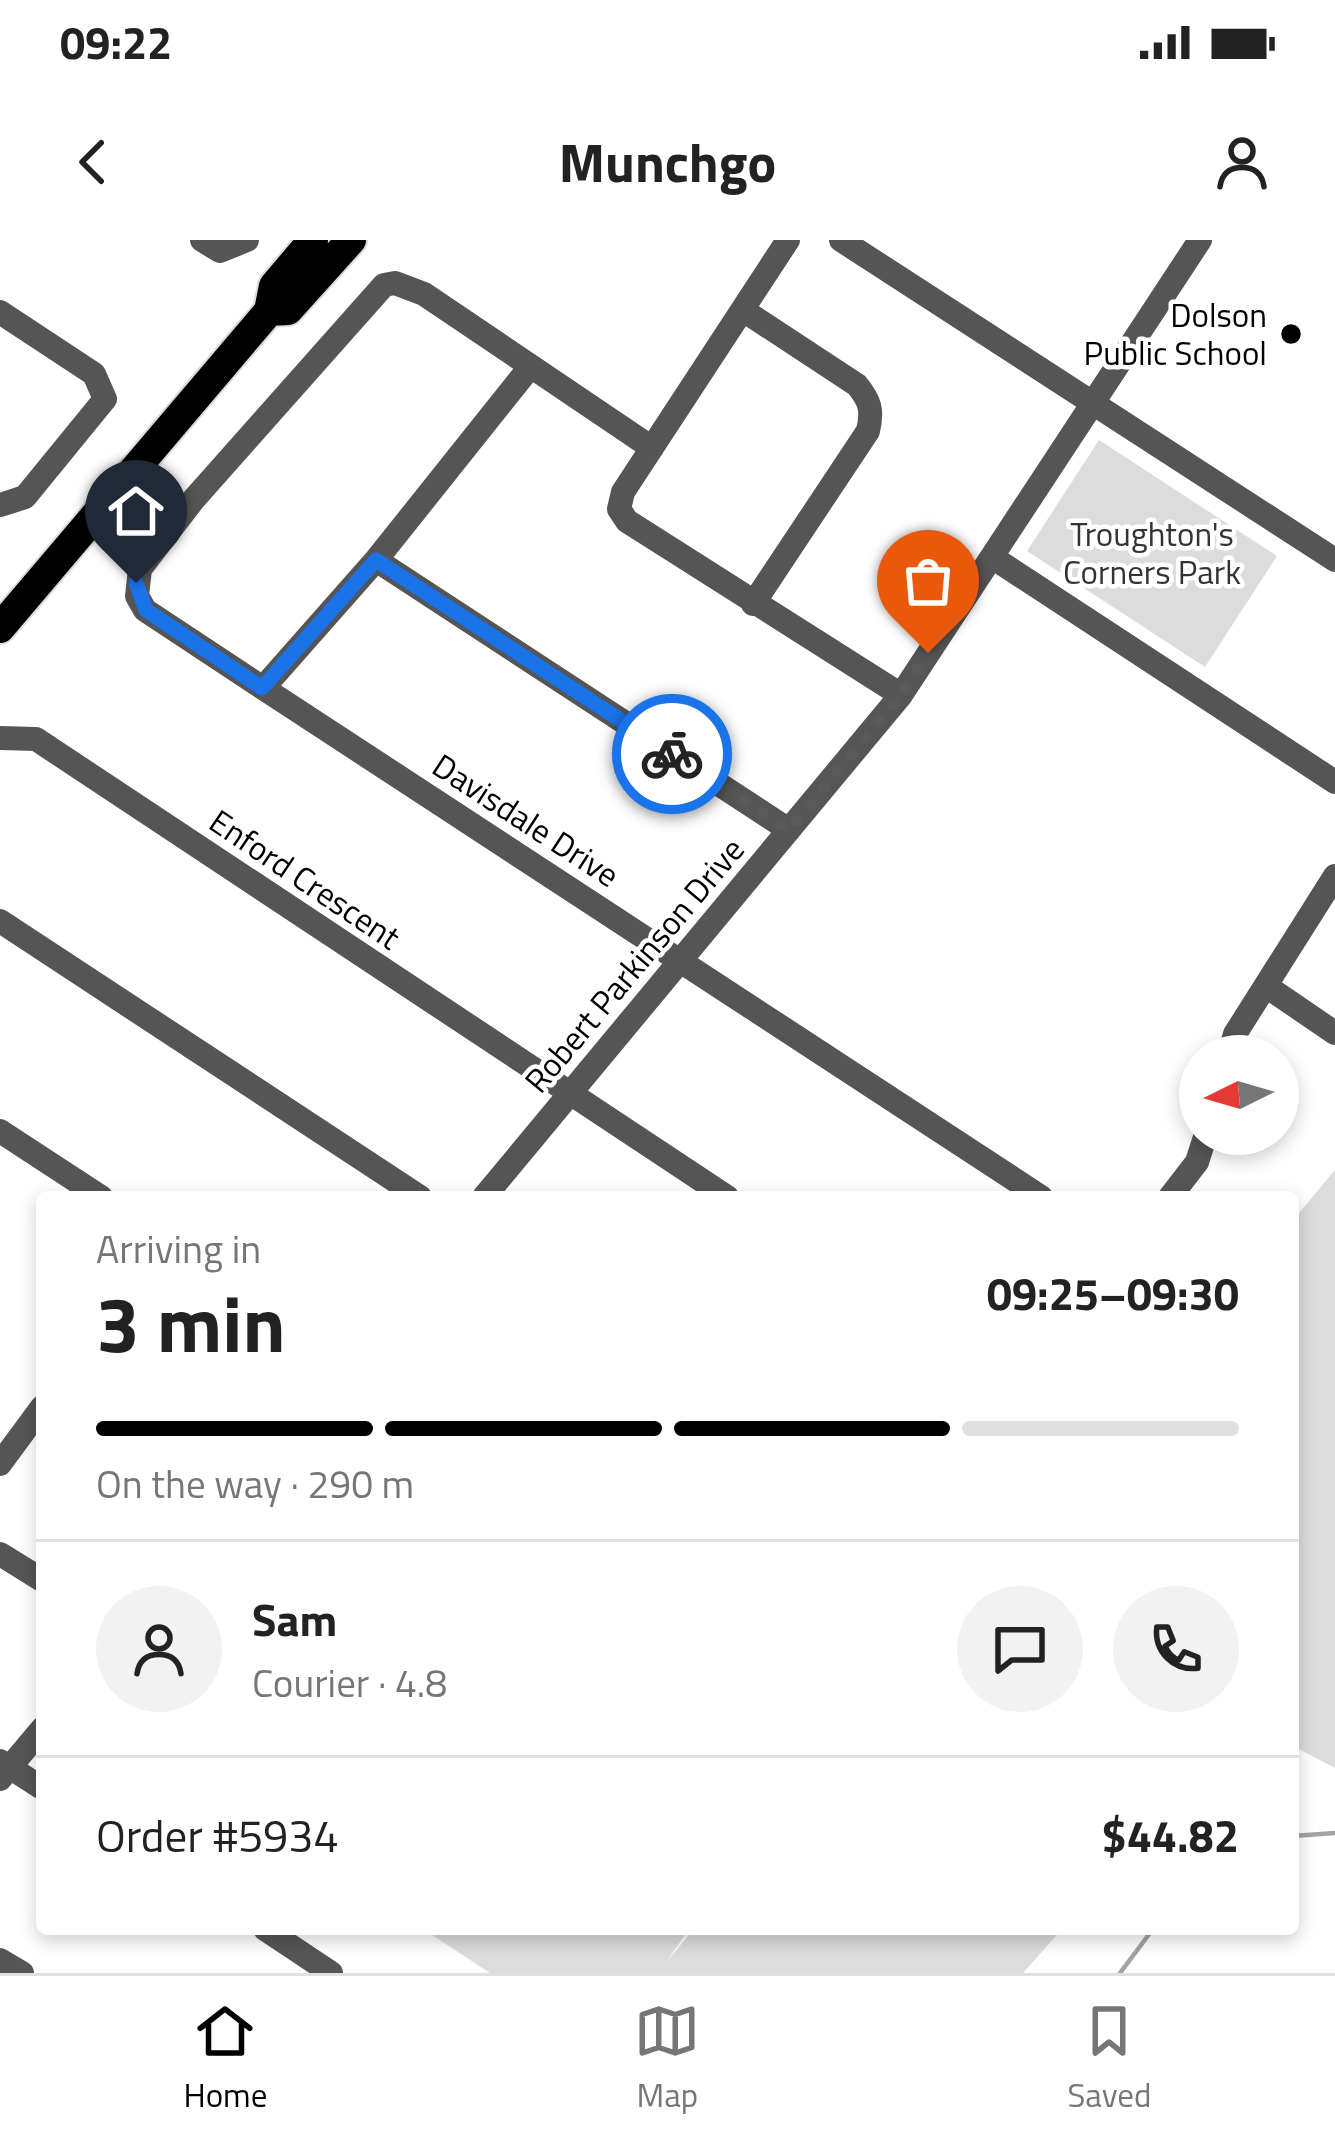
<!DOCTYPE html>
<meta charset="utf-8">
<style>
body{margin:0;font-family:"Titillium Web",sans-serif;background:#f2f2f2;color:#222;height:100vh;display:flex;flex-direction:column;font-size:45px;white-space:nowrap}
*{box-sizing:border-box;margin:0}
p{font-size:39px;color:#767676}
.icon{flex:none;width:66px;height:66px;fill:none;stroke:currentColor;stroke-width:2;stroke-linecap:round;stroke-linejoin:round}
.map{position:relative;flex:1;overflow:hidden}
.sheet{position:absolute;left:36px;top:951px;width:1263px;height:744px;display:flex;flex-direction:column;background:#fff;border-radius:12px;box-shadow:0 6px 18px #0003}
.sheet>*{flex:none}
.needle{width:78px;rotate:265deg}
.tools{position:absolute;left:1179px;top:795px;display:grid;gap:24px}
.tools a{display:grid;place-items:center;width:120px;height:120px;border-radius:50%;background:#fff;box-shadow:0 6px 18px #0003;font-size:60px}
.pin{position:absolute;display:grid;place-items:center;width:102px;height:102px;color:#fff;margin:-123px -51px;border-radius:50% 50% 50% 0;rotate:-45deg;box-shadow:0 0 12px #0007}
.pin .icon{rotate:45deg}
.courier{position:absolute;display:grid;place-items:center;width:120px;height:120px;margin:-60px;border:9px solid #1a73e8;border-radius:50%;background:#fff;color:#222;box-shadow:0 3px 15px #0007}
.headline em{font-style:normal;font-weight:700}
.headline div{display:flex;flex-direction:column-reverse}
.headline{display:flex;align-items:center;justify-content:space-between;height:204px;padding:0 60px}
h1{font-size:78px;font-weight:700;line-height:90px}
.bar{display:grid;grid-template-columns:repeat(4,1fr);gap:18px 12px;align-content:center;height:144px;padding:0 60px}
.bar i{height:15px;border-radius:9px;background:#e0e0e0}
.bar .on{background:#000}
.bar p{grid-column:span 4}
.line{display:flex;align-items:center;gap:30px;padding:0 60px;border-top:3px solid #e0e0e0}
.line div{flex:1}
.round{display:grid;place-items:center;flex:none;width:126px;height:126px;border-radius:63px;background:#f2f2f2}
.status{display:flex;justify-content:space-between;align-items:center;height:84px;padding:0 60px;background:#fff;direction:ltr}
.status svg{height:33px;fill:currentColor}
header{display:flex;justify-content:space-between;align-items:center;height:156px;padding:0 60px;background:#fff;font-size:54px;font-weight:700}
.menu{display:flex;justify-content:space-around;align-items:center;height:168px;border-top:3px solid #e0e0e0;background:#fff;font-size:33px;color:#767676}
.menu a{display:grid;justify-items:center;gap:6px}
.menu .on{color:#000}
.map>svg:first-child{display:block}
</style>
<div class="status"><b>09:22</b><svg viewBox="0 0 49 12"><path d="M0 12V9h3v3zM5 12V6h3v6zM10 12V3h3v9zM15 12V0h3v12zM26 1h20v11H26zM47 4h2v5h-2z"/></svg></div>
<header><svg class="icon" aria-label="back" viewBox="0 0 24 24"><path d="M15 5l-7 7 7 7"/></svg>Munchgo<svg class="icon" aria-label="person" viewBox="0 0 24 24"><circle cx="12" cy="8" r="4"/><path d="M4 21q1-7 8-7t8 7"/></svg></header>
<div class="map">
<svg width="1335" height="1733" viewBox="0 0 1335 1733">
<rect width="100%" height="100%" fill="#fff"/>
<path fill="#dcdcdc" d="M1099,200L1277,316L1205,427L1027,311Z
M1335,930V1528L1293,1506V980Z
M423,1689H689L667,1721L694,1689H1062L1023,1733H490Z"/>
<g fill="none" stroke-linecap="round" stroke-linejoin="round">
<path stroke="#a3a3a3" stroke-width="4.5" d="M1293,1596L1335,1593
M1120,1733L1153,1689"/>
<defs>
<path id="major" d="M269,71L288,70L351,0
M0,388L269,71L274,46L313,0"/>
</defs>
<use href="#major" stroke="#dbdbdb" stroke-width="34"/>
<path stroke="#555" stroke-width="24" d="M202,0L220,11L247,0
M788,0L623,252L619,269L627,281L901,455
M841,0L1335,320
M743,70L857,145C870,161 873,170 868,191L753,364
M0,72L94,134L105,159L25,257L0,265
M652,208L424,54L395,43L384,45L194,259L140,329L137,356L145,370L263,448L1041,957
M992,317L1335,542
M376,320L789,590
M263,448L376,320L530,127
M0,498L36,499L727,957
M0,681L420,957
M1266,746L1335,793
M1229,816L1235,794L1335,636
M0,891L101,957
M484,957L901,455L1200,0
M1170,957L1197,922L1206,894
M0,1224L42,1167
M0,1314L42,1340
M0,1521L42,1548
M0,1539L42,1489
M265,1689L331,1733
M0,1720L22,1733"/>
<use href="#major" stroke="#000" stroke-width="30"/>
</g>
<g fill="none" stroke-linecap="round" stroke-linejoin="round">
<path stroke="#595959" stroke-width="12" stroke-dasharray="0 21.6" d="M672,514L789,590L901,455L928,413"/>
<path stroke="#1a73e8" stroke-width="15" d="M136,343L146,370L262,448L376,320L672,514"/>
</g>
<circle fill="#000" stroke="#fff" stroke-width="4.5" cx="1291" cy="94" r="12"/>
<g text-anchor="middle" dominant-baseline="central" stroke-width="9" stroke-linejoin="round" paint-order="stroke">
<g font-size="33" fill="#000" stroke="#fff" text-anchor="end">
<text x="1267" y="75">Dolson<tspan x="1267" dy="38">Public School</tspan></text>
</g>
<g font-size="33" fill="#333" stroke="#fff">
<text x="1152" y="294">Troughton's<tspan x="1152" dy="38">Corners Park</tspan></text>
</g>
<g font-size="33" fill="#000" stroke="#fff">
<text transform="translate(526 580) rotate(33)">Davisdale Drive</text>
<text transform="translate(305 639) rotate(34)">Enford Crescent</text>
<text transform="translate(634 725) rotate(-50)">Robert Parkinson Drive</text>
</g>
</g>
</svg>
<div class="tools">
<a><svg class="needle" viewBox="-14 -14 28 28"><path d="M0-13l5 13h-10z" fill="#e53935"/><path d="M0 13l5-13h-10z" fill="#767676"/></svg></a>
</div>
<div class="pin" style="left:928px;top:413px;background:#ea580c"><svg class="icon" aria-label="bag" viewBox="0 0 24 24"><path d="M5 8h14l-1 12H6zM9 8a3 3 0 0 1 6 0"/></svg></div>
<div class="pin" style="left:136px;top:343px;background:#1f2937"><svg class="icon" aria-label="home" viewBox="0 0 24 24"><path d="M3 11l9-7 9 7M6 9v11h12V9"/></svg></div>
<div class="courier" style="left:672px;top:514px"><svg class="icon" aria-label="bike" viewBox="0 0 24 24"><circle cx="6" cy="16" r="4"/><circle cx="18" cy="16" r="4"/><path d="M6 16l4-8h5l3 8M10 8l3 8H6M13 5h3"/></svg></div>
<section class="sheet">
<div class="headline"><div><h1>3 min</h1><p>Arriving in</p></div><em>09:25–09:30</em></div>
<div class="bar"><i class="on"></i><i class="on"></i><i class="on"></i><i></i><p>On the way · 290 m</p></div>
<div class="line" style="height:216px"><a class="round"><svg class="icon" aria-label="person" viewBox="0 0 24 24"><circle cx="12" cy="8" r="4"/><path d="M4 21q1-7 8-7t8 7"/></svg></a><div><b>Sam</b><p>Courier · 4.8</p></div><a class="round"><svg class="icon" aria-label="chat" viewBox="0 0 24 24"><path d="M4 5h16v11H9l-5 4z"/></svg></a><a class="round"><svg class="icon" aria-label="phone" viewBox="0 0 24 24"><path d="M5 4h4l2 5-3 2q2 4 5 5l2-3 5 2v4C11 20 4 13 5 4z"/></svg></a></div>
<div class="line" style="height:156px"><div>Order #5934</div><b>$44.82</b></div>
</section>
</div>
<nav class="menu">
<a class="on"><svg class="icon" aria-label="home" viewBox="0 0 24 24"><path d="M3 11l9-7 9 7M6 9v11h12V9"/></svg>Home</a>
<a><svg class="icon" aria-label="map" viewBox="0 0 24 24"><path d="M3 6l6-2 6 2 6-2v14l-6 2-6-2-6 2zM9 4v14M15 6v14"/></svg>Map</a>
<a><svg class="icon" aria-label="saved" viewBox="0 0 24 24"><path d="M7 4h10v16l-5-4-5 4z"/></svg>Saved</a>
</nav>
